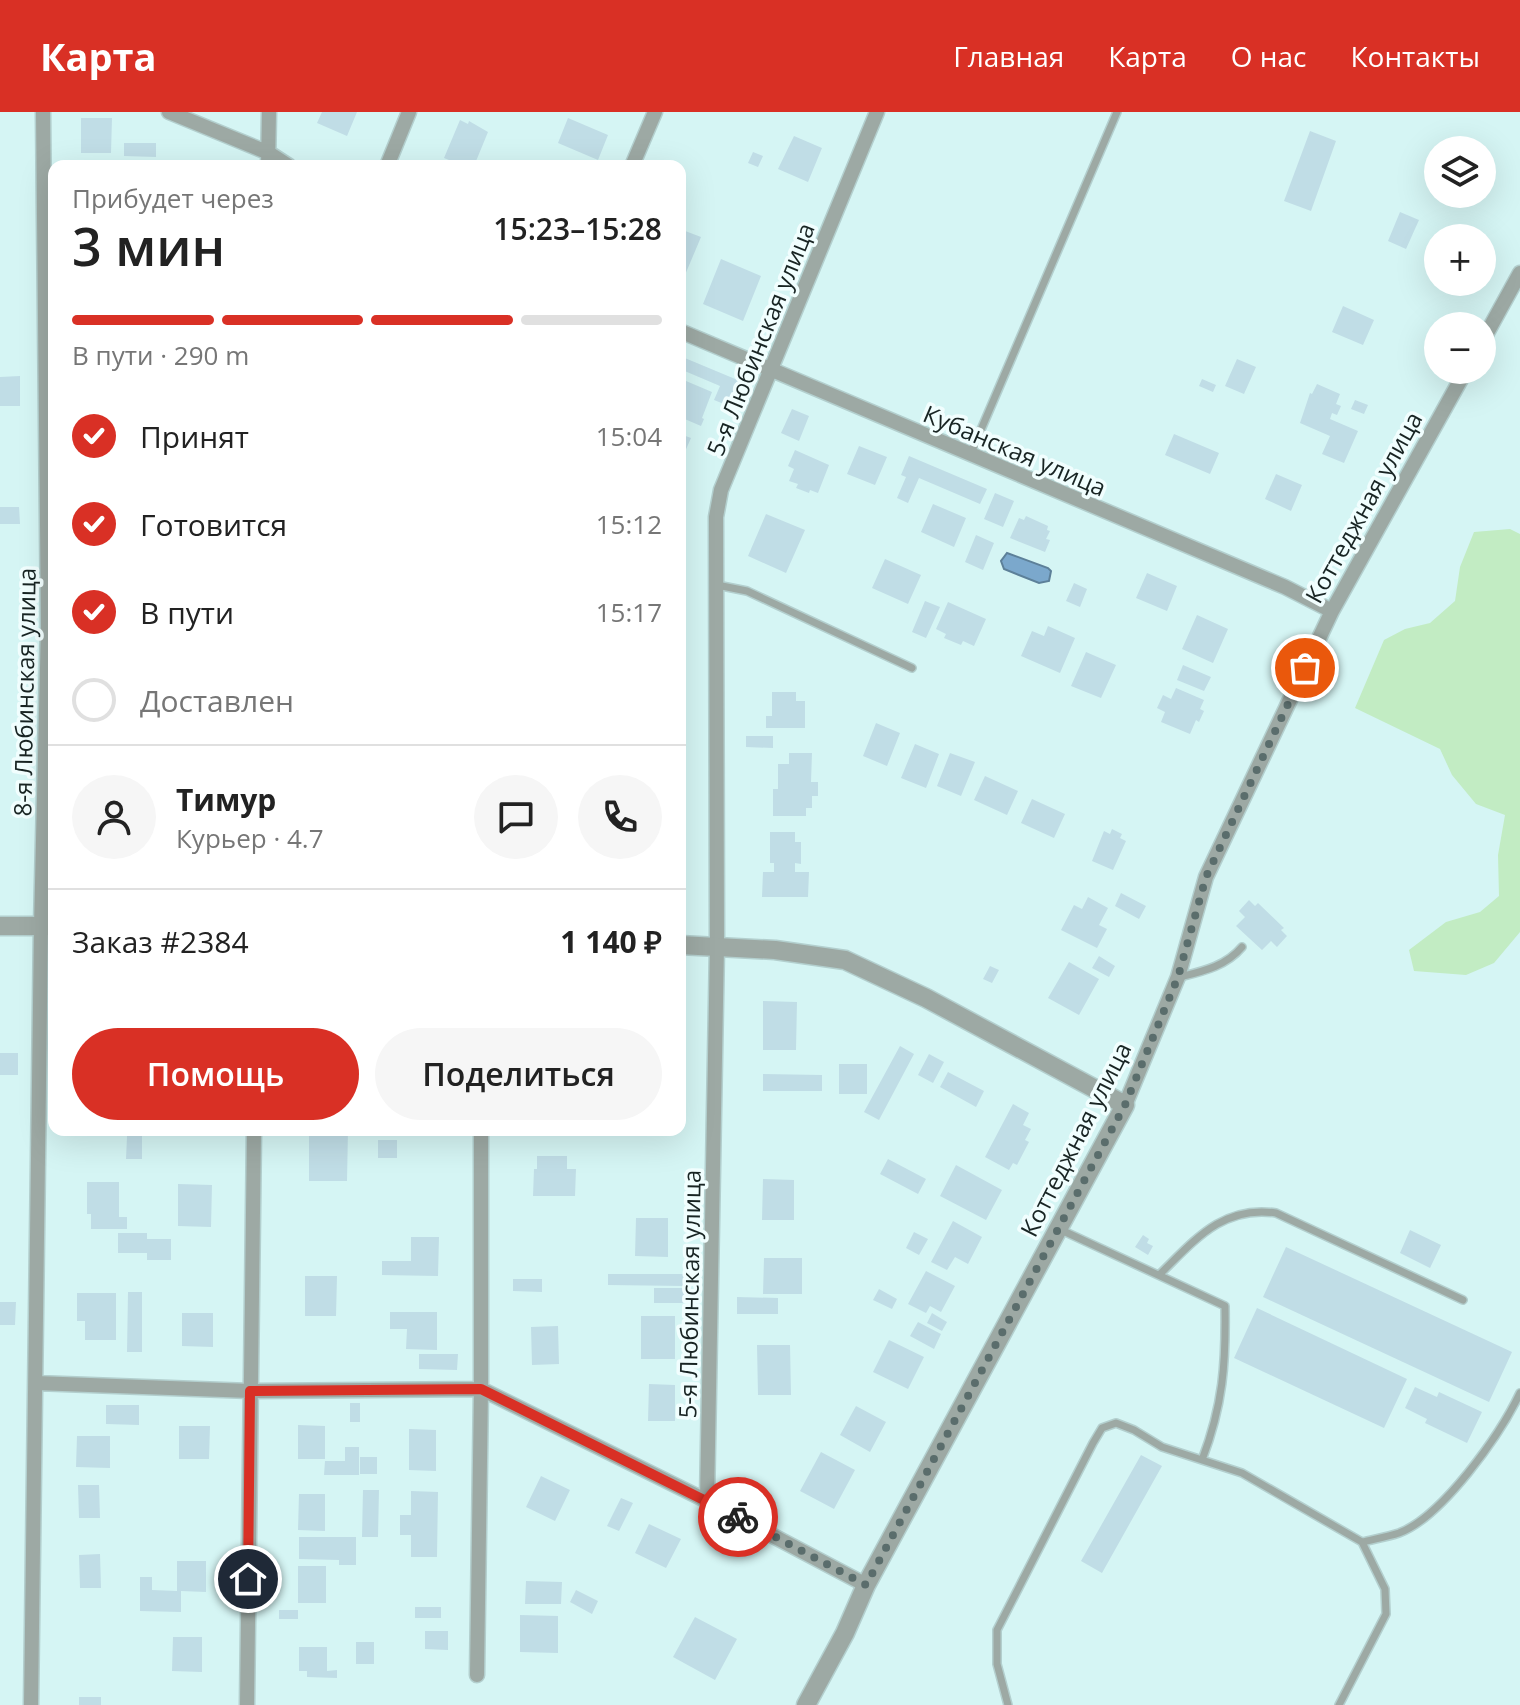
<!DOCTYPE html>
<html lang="ru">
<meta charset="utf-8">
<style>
body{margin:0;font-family:"Open Sans",sans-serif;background:#f6f6f6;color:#222;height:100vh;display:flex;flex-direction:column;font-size:30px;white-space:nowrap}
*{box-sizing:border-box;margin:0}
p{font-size:26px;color:#767676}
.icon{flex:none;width:44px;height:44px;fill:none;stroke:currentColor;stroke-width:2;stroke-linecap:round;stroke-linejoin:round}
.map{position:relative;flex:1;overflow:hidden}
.drawer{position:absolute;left:48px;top:48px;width:638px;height:976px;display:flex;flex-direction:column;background:#fff;border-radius:16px;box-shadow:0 8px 32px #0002}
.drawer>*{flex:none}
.tools{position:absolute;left:1424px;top:24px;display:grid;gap:16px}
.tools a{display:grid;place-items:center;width:72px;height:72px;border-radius:50%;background:#fff;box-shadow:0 8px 32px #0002;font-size:40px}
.pin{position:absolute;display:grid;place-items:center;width:68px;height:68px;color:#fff;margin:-34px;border:4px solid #fff;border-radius:50%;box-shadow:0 2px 8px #0007}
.courier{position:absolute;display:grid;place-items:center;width:80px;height:80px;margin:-40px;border:6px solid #d93025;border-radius:50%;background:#fff;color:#222;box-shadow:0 2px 10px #0007}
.head em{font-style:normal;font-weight:600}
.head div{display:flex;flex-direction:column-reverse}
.head{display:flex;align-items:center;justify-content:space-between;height:136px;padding:0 24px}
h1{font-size:52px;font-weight:600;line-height:60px}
.bar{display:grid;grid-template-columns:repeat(4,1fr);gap:12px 8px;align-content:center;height:96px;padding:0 24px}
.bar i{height:10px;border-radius:6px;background:#e0e0e0}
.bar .current{background:#d93025}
.bar p{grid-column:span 4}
.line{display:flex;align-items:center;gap:20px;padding:0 24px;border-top:2px solid #e0e0e0}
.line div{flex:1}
.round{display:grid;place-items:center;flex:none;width:84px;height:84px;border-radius:42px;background:#f6f6f6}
ol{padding:0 24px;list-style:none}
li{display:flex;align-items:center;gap:24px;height:88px}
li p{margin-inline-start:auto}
li .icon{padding:8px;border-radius:50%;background:#d93025;color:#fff;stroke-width:4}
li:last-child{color:#767676}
li i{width:44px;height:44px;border:4px solid #e0e0e0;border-radius:50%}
.primary-button{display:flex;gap:16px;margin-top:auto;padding:16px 24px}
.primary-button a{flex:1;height:92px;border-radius:48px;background:#d93025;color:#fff;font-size:32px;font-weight:600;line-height:92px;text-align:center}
.primary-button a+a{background:#f6f6f6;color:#222}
header{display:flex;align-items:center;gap:48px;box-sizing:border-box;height:112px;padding:0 40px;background:#d93025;color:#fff}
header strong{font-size:38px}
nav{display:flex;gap:44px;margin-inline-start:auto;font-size:28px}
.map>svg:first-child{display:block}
</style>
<header>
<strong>Карта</strong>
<nav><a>Главная</a><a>Карта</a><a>О нас</a><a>Контакты</a></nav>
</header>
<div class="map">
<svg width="1520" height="1593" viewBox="0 0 1520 1593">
<rect width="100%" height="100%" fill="#d5f5f4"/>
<path fill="#c2ecc3" d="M1510,417L1520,422V820L1494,851L1466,863L1414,859L1409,838L1446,810L1480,800L1499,784L1498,743L1505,703L1476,692L1452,663L1440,637L1355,596L1384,528L1405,517L1430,511L1455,489L1460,455L1474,420Z"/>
<path fill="#7ba8cc" stroke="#5d8099" stroke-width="2" d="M1007,441L1048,456L1051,459L1049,469L1039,471L1004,457L1001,449Z"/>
<path fill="#c0dde6" d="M322,0H357L347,24L317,11Z
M81,6H112L111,41H81Z
M568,6L608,23L598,48L558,31Z
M460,8L468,12L469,9L488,20L474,54H464L444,46Z
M1310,19L1336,29L1311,99L1284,89Z
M794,24L822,36L808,70L778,57Z
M124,31H156V45L124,44Z
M753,40L763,44L758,55L748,51Z
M1400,100L1419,108L1406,137L1388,129Z
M680,117L701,125L685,163L680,160Z
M721,147L761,164L743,209L703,192Z
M1343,194L1374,208L1363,233L1332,220Z
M680,244L740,269L729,294L714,288L720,274L680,257Z
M1237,247L1256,255L1244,282L1225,274Z
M20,264V294H0V265Z
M1202,267L1216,273L1213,280L1199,274Z
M686,269L712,280L702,306L704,307L701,314L680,305V278Z
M1317,272L1340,282L1336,292L1341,294L1337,303L1332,301L1330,307L1358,319L1344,351L1322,342L1330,324L1300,311L1310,281L1312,282Z
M1355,288L1368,293L1364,302L1351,297Z
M792,297L809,304L799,329L781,321Z
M680,322L691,326L680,351Z
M1174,322L1219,341L1210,362L1165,343Z
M859,334L887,345L875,373L847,362Z
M795,338L829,353L818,381L810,378L809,381L796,376L798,372L789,369L794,357L788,354Z
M909,344L987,377L980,392L919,366L908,391L897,386L906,365L901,363Z
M1276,362L1302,373L1291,399L1265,387Z
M995,381L1014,389L1003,415L984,407Z
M933,392L966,406L954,435L921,420Z
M0,395H19L20,412H0Z
M766,402L805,418L786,461L748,444Z
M1026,404L1048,414L1047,418L1050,419L1046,427L1050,428L1045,440L1010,426L1019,406L1024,408Z
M976,423L994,431L983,458L965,450Z
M885,447L921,463L908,492L872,476Z
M1147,461L1177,474L1167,499L1136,486Z
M1074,471L1087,477L1080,495L1066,489Z
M925,489L940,495L926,526L912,520Z
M948,490L986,507L974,534L963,529L961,533L944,526L946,522L936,517Z
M1197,503L1228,517L1213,551L1182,537Z
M1048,514L1075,526L1060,561L1021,544L1032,519L1044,524Z
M1086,540L1116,553L1101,586L1071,574Z
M1183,553L1211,565L1204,579L1177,568Z
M1176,576L1204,588L1200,597L1204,599L1199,610L1196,608L1190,622L1161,610L1165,600L1157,596L1163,583L1171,587Z
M772,580H796V589H805V616H766V604H772Z
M876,611L900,621L887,654L863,644Z
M746,624H773V636L746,635Z
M915,632L939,642L926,676L901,666Z
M789,641H812L811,670H818V684H812V696H806V704H773V677H778V652H789Z
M950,641L975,650L961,684L937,674Z
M985,664L1018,679L1007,703L974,688Z
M1032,687L1065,702L1054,726L1021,711Z
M1112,717L1122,722L1120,726L1126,729L1113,758L1092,749L1104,719L1110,722Z
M770,720H795V730H801V752L795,751V760H809L808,785H762L763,760H774V751H770Z
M680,767H685V794H680Z
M1121,781L1146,794L1139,807L1115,794Z
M1088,785L1108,796L1099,813L1107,817L1097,836L1061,818L1074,793L1082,797Z
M1249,788L1255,794L1258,791L1284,816L1281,818L1287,824L1277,835L1271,829L1262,838L1236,814L1245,805L1239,799Z
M1099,844L1115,854L1109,865L1092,856Z
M1069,850L1099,867L1079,903L1048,886Z
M990,854L999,858L992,871L983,867Z
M763,889L797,890L796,938H763Z
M900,934L914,942L879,1008L864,1000Z
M0,941H18V963H0Z
M929,942L944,950L933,971L918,963Z
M839,952H867V982H839Z
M948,960L984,979L976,995L940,975Z
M763,962L822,963V979H763Z
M1013,992L1029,1001L1023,1013L1031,1017L1025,1028L1029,1030L1017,1053L1013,1051L1009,1058L985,1045Z
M309,1018H348L347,1069H309Z
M532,1018H605V1023L532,1022Z
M127,1024H142V1047H126Z
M378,1028H397V1046H378Z
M537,1044H567V1057H576L575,1084H533L534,1057H537Z
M888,1047L926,1067L918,1082L880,1062Z
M956,1053L1002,1078L986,1108L940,1084Z
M763,1067L794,1068V1108H762Z
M87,1070H119V1105H127V1117H91V1102H87Z
M178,1072L212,1073L211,1115L178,1114Z
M636,1106H668V1145L635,1144Z
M953,1109L982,1125L968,1152L955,1145L947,1158L931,1150Z
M1410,1118L1441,1133L1430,1156L1400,1141Z
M914,1120L928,1127L919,1143L906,1136Z
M118,1121H147V1127H171V1148H147V1141H118Z
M1143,1123L1149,1127L1147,1131L1153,1134L1148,1143L1135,1135Z
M411,1125H439L438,1164L382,1163V1149H411Z
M1286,1135L1512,1240L1489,1290L1263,1185Z
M764,1146H802V1182H763Z
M926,1159L955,1174L941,1200L930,1194L926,1201L908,1192Z
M608,1162H684V1174L608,1173Z
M305,1164H337L336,1204H305Z
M513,1167H542V1180L513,1179Z
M654,1176H687V1191H654Z
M879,1177L897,1187L892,1197L873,1188Z
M128,1180H142V1240H127Z
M77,1181H116V1228H85V1209H77Z
M737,1185L778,1186V1202H737Z
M0,1190H16L15,1213H0Z
M1257,1196L1407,1267L1384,1316L1234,1246Z
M390,1200H437V1238L406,1237L407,1217H390Z
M182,1201H213V1235L182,1234Z
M932,1201L947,1210L942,1219L927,1211Z
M641,1204H675V1247H641Z
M918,1210L941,1222L934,1237L910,1224Z
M558,1214L559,1252L532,1253L531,1215Z
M889,1228L924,1245L908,1277L873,1260Z
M757,1233H790L791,1283H758Z
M419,1242H458L457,1258L419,1257Z
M649,1272L675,1273V1309H648Z
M1415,1275L1437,1285L1439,1280L1482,1300L1467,1331L1425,1311L1427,1307L1405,1296Z
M350,1291H360V1310H350Z
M106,1293H139V1313L106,1312Z
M856,1294L886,1310L870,1340L840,1323Z
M298,1313L325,1314V1347H298Z
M179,1314H210L209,1347H179Z
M409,1317L436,1318V1359L409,1358Z
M77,1324H110V1356L76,1355Z
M345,1335H359V1363H324L325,1349H345Z
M821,1340L855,1358L834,1397L800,1379Z
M1141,1343L1162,1354L1102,1461L1081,1449Z
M360,1345H377V1362H360Z
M541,1364L570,1378L555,1409L526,1395Z
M78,1373H99L100,1406H79Z
M363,1378H379L378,1425H362Z
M411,1379L438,1380L437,1445H411V1423H400V1403H411Z
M299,1382H325V1419L298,1418Z
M621,1386L633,1391L619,1419L607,1414Z
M649,1412L681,1427L666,1456L635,1441Z
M299,1425H356V1453H339V1448L299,1447Z
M100,1442L101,1476H80L79,1443Z
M177,1449H206V1480L181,1479V1500L140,1499V1465H152V1478L177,1479Z
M298,1454H326V1491H298Z
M526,1469L562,1470L561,1492H525Z
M576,1478L598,1489L592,1502L570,1490Z
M415,1495H441V1506H415Z
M279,1498H298V1507H279Z
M520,1503L558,1504V1541L520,1540Z
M695,1505L737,1527L715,1568L673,1545Z
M425,1519H448V1538L425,1537Z
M173,1525H202V1560L172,1559Z
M356,1530H374V1552H356Z
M299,1535H327V1559L337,1558V1566L307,1565V1559H299Z
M79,1585H101V1593H79Z"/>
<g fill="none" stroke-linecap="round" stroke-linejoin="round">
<defs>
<path id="service" d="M971,341L1117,0
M717,473L747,479L912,556
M1180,865C1204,859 1226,854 1242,835
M1059,1117L1225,1194C1226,1252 1223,1293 1202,1348
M1159,1163C1194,1129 1222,1093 1276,1101L1463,1188
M1362,1430C1374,1427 1387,1425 1399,1421C1442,1405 1500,1323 1520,1281
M1008,1593L997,1552V1518L1093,1331L1102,1316L1116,1311L1134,1318L1162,1335L1242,1361L1362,1430L1385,1477L1386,1502L1339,1593"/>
<path id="minor" d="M169,0L269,41L289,54
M268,54L269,0
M387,54L409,0
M632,54L655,0
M680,219L1285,475L1332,499
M1482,230L1520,161
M1125,993L1178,865L1206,765L1332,499L1466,258
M36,1271L250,1279L481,1277L707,1389L866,1473
M707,1389L717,834L716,405L721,378L877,0
M477,1563L481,1277V1018
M31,1593L41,814L48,514L43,0
M247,1593L254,1018"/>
<path id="tertiary" d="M0,814H54
M680,833L775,838L845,848L926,886L1125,993L866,1473L845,1521L806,1593"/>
</defs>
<use href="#service" stroke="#b3cfce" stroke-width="10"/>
<use href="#minor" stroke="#b3cfce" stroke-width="17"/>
<use href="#tertiary" stroke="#b3cfce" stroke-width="21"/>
<use href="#service" stroke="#9da9a4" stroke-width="7"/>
<use href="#minor" stroke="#9da9a4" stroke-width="14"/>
<use href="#tertiary" stroke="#9da9a4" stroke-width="18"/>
</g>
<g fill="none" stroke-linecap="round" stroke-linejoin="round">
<path stroke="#5a6d6c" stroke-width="8" stroke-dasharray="0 14.4" d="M738,1405L866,1473L1125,993L1178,865L1206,765L1305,556"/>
<path stroke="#d93025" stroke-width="10" d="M248,1467L250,1279L481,1277L738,1405"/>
</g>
<g text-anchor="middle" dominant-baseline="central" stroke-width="7" stroke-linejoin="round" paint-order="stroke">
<g font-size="24" fill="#182423" stroke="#f1fefe">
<text transform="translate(760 227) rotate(-68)">5-я Любинская улица</text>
<text transform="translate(1015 338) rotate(23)">Кубанская улица</text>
<text transform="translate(1363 395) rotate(-61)">Коттеджная улица</text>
<text transform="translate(24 580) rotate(-89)">8-я Любинская улица</text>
<text transform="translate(1075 1027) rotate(-63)">Коттеджная улица</text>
<text transform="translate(689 1182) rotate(-89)">5-я Любинская улица</text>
</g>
</g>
</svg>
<div class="tools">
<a><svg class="icon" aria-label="layers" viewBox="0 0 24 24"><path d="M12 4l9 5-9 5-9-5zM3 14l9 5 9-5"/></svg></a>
<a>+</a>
<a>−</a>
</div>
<div class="pin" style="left:1305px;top:556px;background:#ea580c"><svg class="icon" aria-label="bag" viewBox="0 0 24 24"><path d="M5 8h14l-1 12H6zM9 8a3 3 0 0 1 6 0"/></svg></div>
<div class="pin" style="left:248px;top:1467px;background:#1f2937"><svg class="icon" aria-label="home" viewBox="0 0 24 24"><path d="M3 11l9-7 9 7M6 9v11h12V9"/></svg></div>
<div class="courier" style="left:738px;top:1405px"><svg class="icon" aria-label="bike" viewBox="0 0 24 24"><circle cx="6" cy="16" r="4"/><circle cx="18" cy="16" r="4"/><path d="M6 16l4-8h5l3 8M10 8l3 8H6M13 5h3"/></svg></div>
<section class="drawer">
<div class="head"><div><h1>3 мин</h1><p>Прибудет через</p></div><em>15:23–15:28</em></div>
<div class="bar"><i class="current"></i><i class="current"></i><i class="current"></i><i></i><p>В пути · 290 m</p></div>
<ol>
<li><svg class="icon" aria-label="check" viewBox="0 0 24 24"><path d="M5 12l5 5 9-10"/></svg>Принят<p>15:04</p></li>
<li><svg class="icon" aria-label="check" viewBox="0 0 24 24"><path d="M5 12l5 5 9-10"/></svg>Готовится<p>15:12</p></li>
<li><svg class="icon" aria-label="check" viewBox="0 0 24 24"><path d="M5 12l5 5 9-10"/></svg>В пути<p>15:17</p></li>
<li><i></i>Доставлен</li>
</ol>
<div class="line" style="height:144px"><a class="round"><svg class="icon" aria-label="person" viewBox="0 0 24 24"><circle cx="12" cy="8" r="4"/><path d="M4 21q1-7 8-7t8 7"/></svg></a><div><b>Тимур</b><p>Курьер · 4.7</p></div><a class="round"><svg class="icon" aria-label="chat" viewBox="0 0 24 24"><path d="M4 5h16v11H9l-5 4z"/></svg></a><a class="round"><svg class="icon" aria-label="phone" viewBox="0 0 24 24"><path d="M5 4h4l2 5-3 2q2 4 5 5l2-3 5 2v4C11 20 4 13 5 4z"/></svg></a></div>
<div class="line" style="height:104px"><div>Заказ #2384</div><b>1 140 ₽</b></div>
<div class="primary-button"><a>Помощь</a><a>Поделиться</a></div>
</section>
</div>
